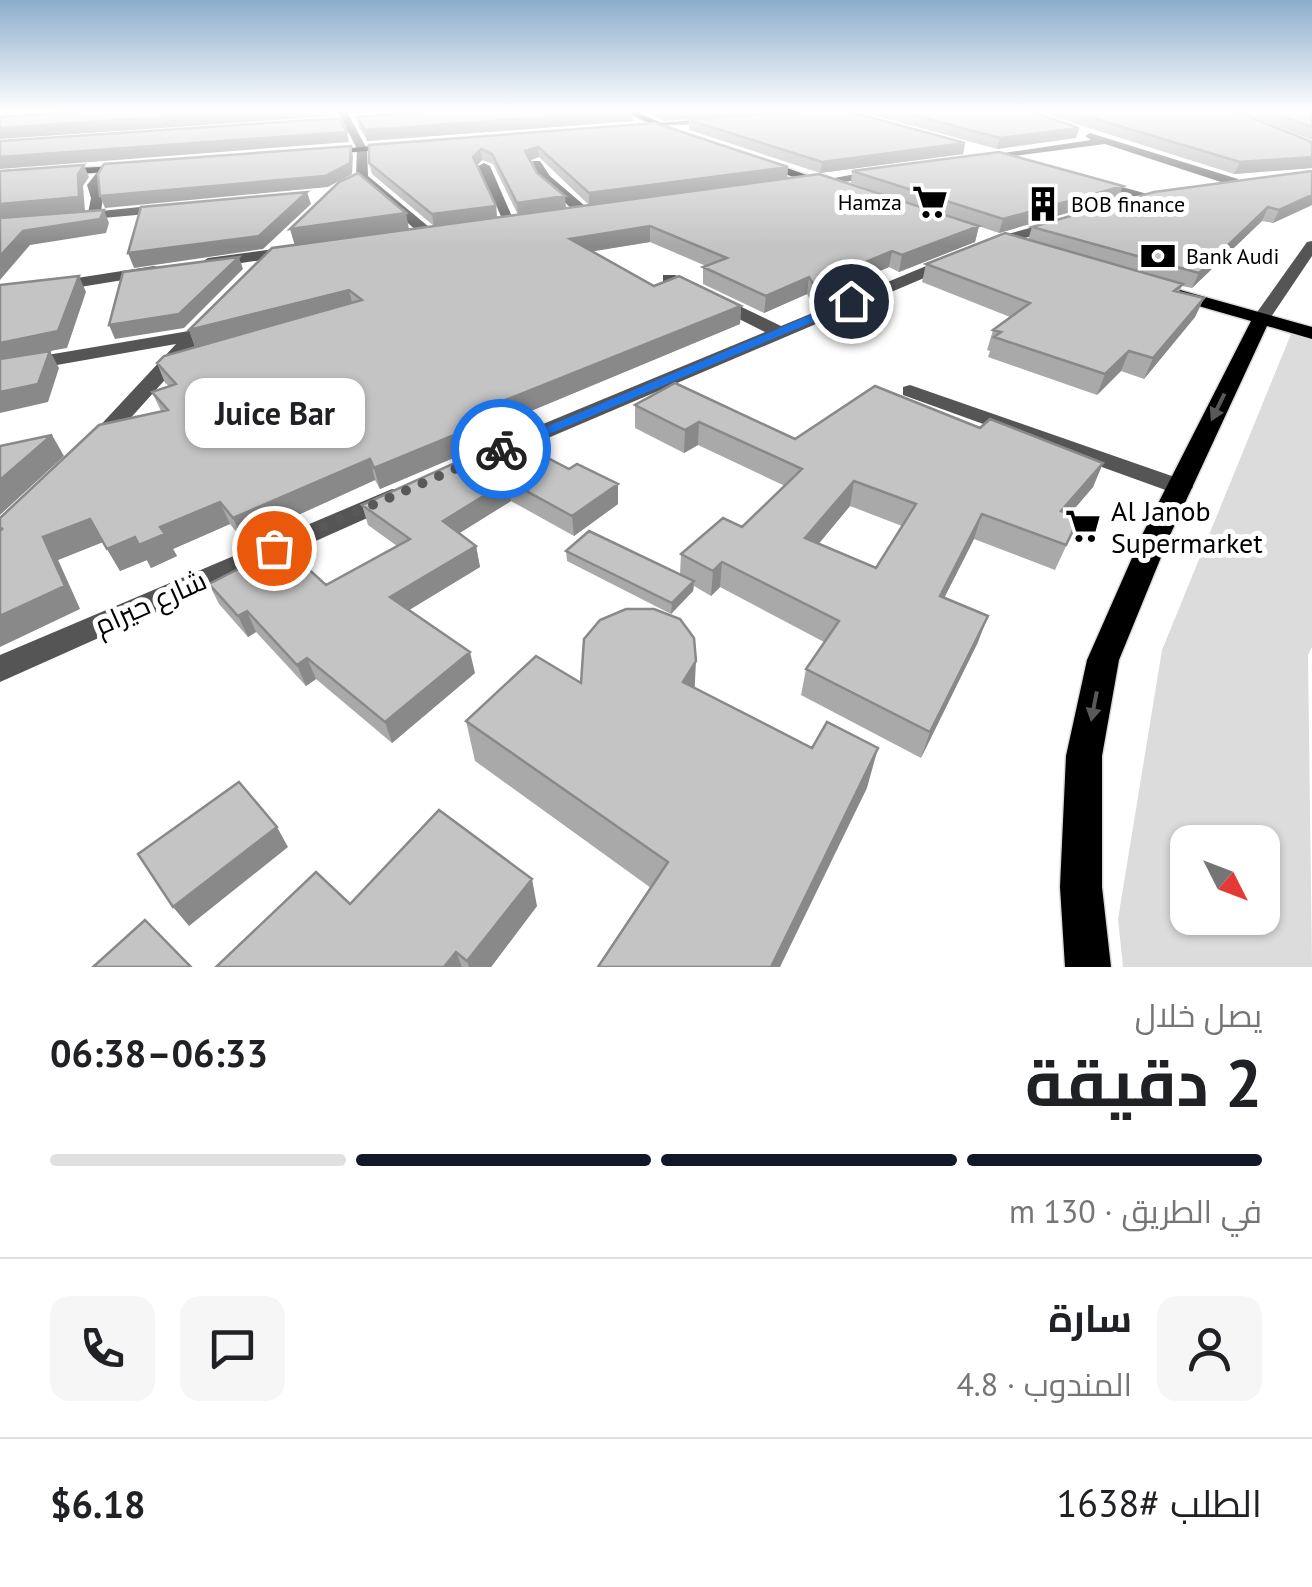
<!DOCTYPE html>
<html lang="ar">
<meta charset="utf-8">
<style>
body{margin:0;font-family:"PT Sans",Cairo,sans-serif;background:#f6f6f6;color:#202124;direction:rtl;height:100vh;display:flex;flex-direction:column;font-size:38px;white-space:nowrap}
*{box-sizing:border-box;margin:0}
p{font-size:32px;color:#757577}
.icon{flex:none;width:55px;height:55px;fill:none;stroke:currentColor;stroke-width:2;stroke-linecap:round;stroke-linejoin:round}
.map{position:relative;height:967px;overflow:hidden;direction:ltr}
.panel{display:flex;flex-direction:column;background:#fff;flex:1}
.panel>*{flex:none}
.needle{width:65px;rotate:132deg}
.buttons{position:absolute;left:1170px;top:825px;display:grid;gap:20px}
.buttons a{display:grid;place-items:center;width:110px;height:110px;border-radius:20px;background:#fff;box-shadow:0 2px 8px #0004;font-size:50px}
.pin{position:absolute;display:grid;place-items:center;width:85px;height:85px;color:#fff;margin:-42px;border:5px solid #fff;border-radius:50%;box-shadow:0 2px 10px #0007}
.courier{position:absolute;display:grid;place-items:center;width:100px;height:100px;margin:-50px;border:8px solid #1a73e8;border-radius:50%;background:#fff;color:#222;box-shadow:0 2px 12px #0007}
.bubble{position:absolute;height:70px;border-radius:20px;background:#fff;box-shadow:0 2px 8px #0004;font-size:32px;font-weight:700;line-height:70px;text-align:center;direction:rtl}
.summary em{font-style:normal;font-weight:700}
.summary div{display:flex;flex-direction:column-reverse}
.summary{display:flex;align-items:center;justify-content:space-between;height:170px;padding:0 50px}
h1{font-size:65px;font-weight:700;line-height:75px}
.bar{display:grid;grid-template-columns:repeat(4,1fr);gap:15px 10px;align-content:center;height:120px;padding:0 50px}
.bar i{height:12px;border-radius:8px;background:#e0e0e0}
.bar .selected{background:#111827}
.bar p{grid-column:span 4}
.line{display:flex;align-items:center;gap:25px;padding:0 50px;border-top:2px solid #e0e0e0}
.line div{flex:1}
.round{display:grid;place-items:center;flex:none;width:105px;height:105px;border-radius:20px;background:#f6f6f6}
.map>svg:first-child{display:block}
</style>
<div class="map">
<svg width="1312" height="967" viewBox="0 0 1312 967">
<rect width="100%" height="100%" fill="#fff"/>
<path fill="#dcdcdc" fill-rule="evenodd" d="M1291,334L1312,340V647L1308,655L1312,967H1123L1118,919L1162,650ZM1188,842H1262V918H1188Z"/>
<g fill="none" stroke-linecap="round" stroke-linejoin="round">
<defs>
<path id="major" d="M621,110H633L687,135L678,137Z
M401,143L405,148L317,155L312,152Z
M754,159H762L840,187L830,190L754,163Z
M136,165L132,170L0,180V172Z
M1173,288L1312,327V339L1267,326L1171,533L1119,660L1102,756V887L1111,967H1065L1060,887L1066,756L1087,660L1143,533L1251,321L1167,297L1165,293Z"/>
</defs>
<use href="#major" stroke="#dbdbdb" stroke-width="3"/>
<path fill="#555" fill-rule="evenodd" d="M337,110H346L367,149L368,176L435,232V238H425L362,183L339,196H331V190L356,176L357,149Z
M862,110L815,116L810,113L815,110Z
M720,118L723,123L651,126L656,123Z
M1090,133L1238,179L1240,182L1230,185L1105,144L976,161L970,158L1091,140L1085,136Z
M532,161H540L550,176L592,212V218H582L541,181Z
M484,163L490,166L517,228L505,225L478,166Z
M102,166L108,169L99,185L103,198L101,211L169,204L176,208L169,212L70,221V215L88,213L91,198L87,185Z
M882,169L886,175L803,189L797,185Z
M1090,178L1151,195L1152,198L1146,202L1086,185Z
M1062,219L1067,220V226L1004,244L496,460L488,462L476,455L480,450L765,332L663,281V275H675L781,326L994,238Z
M1312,241V256L1267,323H1255V315L1307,242Z
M297,246L302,248V254L208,268L200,263L208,258Z
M154,266L160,268V274L0,300V290Z
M209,310L224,314L101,451L93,453L81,446L176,344L0,375V363L189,331Z
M910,385L1189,482L1193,487L1189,492H1171L903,395V387Z
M392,489L401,491L405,497L401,503L0,682V655Z"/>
<use href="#major" fill="#000" fill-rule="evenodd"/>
</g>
<path fill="#a9a9a9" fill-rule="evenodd" d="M641,110H807L663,121Z
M861,110H1027L1079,128L1076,138L997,149L862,112Z
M1032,110H1233L1312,142V168L1234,174Z
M1236,110H1312V140Z
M632,111L633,121L367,141L359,127L357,117Z
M689,120L965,143L963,154L820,173L689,130Z
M655,123L788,167L787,178L589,205L539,157L530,160L518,215L493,164L482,160L477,165L496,206L497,218L979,226L975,242L899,272L889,267L811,301L807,294L764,313L703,284V267L706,266L650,242L592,251L654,286L741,306L740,324L495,426L496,430L487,434L489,443L380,489L375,480L243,540L230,524L173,549L177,556L151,568L147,560L120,571L103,542L58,560L80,609L0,518L161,411L152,392L169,386L165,383L157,363L195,347L189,330L409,229L434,226L372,174L369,163Z
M852,171L1123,186L1118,198L999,233L851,183Z
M1312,171V205L1273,223L1262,221L1192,288L1182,286L1179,292L1204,298L1195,317L1144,379L1121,371L1097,395L988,357L990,351L987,350L993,330L1010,317L922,282L926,264L1028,240L1032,227Z
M635,405L795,439L980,428L1103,463L1093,487L1070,514L1079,518L1055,570L974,539L944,598L978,642L921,758L801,695L806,669L824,642L720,587L711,596L694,586L693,591L671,614L567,561L566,551L680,574L681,554L742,527L785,486L698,445L684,453L635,428ZM850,506L902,526L876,568L818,544Z
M510,438L618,504L574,536L511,501L459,533L476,546L480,567L409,610L475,673L392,743L316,679L306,686L256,632L248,637L219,604L209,584L326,585L397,546L368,525L362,505Z
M581,683L695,688L867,788L651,888L475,761L466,721Z
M350,904L537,906L491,967H216Z"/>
<path fill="#898989" d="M269,110H336L335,116L0,139V128Z
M351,110H430L352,114Z
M678,110H807L663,121V111Z
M632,111L633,121L367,141L365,130Z
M1079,128L1076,138L997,149L1000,138Z
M347,132L349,142L0,169V157Z
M965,143L963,154L820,173L822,162Z
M351,146L353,156L352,174L328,187L105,208L100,196Z
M538,147L539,157L526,162L525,151Z
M481,149L482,160L475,168L473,157Z
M1312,157V168L1234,174L1240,162Z
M84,165L89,177L83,186L85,211L0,218V204L78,174Z
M788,167L787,178L589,205V193Z
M1123,186L1118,198L999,233L1003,219Z
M307,192L311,204L263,249L134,268L128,253Z
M1312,195V205L1273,223L1279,210Z
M565,196L566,208L518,215L517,203Z
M496,206L497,218L434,226L432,214Z
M1268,207L1262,221L1192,288L1199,273Z
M104,210L109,223L106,233L30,245L0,280V256L23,231Z
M406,213L409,229L295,246L290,229Z
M650,226V242L571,255L570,239Z
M979,226L975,242L899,272L902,255Z
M892,251L889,267L811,301L813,284Z
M239,257L243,269L184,328L115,339L109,325Z
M79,276L86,292L67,348L50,351L59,368L48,402L0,413V343Z
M809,277L807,294L764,313L766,296Z
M349,290L353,307L196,349L189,330Z
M1204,298L1195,317L1144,379L1153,358Z
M741,306L740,324L495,426L496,430L487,434L489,443L380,489L374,468L475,417L488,407Z
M1129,351L1121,371L1097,395L1105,374Z
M699,422L698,445L684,453L685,430Z
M52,435L64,456L0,515V480Z
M370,459L375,480L243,540L233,518Z
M1103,463L1093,487L1051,536L1061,511Z
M508,481L511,501L447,541L443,521Z
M854,481L850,506L802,564L805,538Z
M618,484V504L574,536L572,516Z
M220,502L230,524L173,549L177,556L151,568L139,545L160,527Z
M982,514L974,539L932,622L940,596Z
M90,519L103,542L58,560L80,609L0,647V616L43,537Z
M135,537L147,560L120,571L107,549Z
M476,546L480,567L396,618L390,597Z
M722,562L720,587L711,596L713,571Z
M694,581L693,591L671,614L672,603Z
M247,611L256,632L248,637L238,616Z
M988,616L978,642L921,758L930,732Z
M470,652L475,673L392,743L385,722Z
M307,658L316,679L306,686L297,665Z
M696,661L694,701L683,682Z
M878,748L867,788L780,967H771Z
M277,827L288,847L189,926L173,907Z
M532,879L537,906L491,967H469L467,961Z
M456,952L462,967H444Z"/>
<path fill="#c4c4c4" stroke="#898989" stroke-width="2.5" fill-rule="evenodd" d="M98,110H269L0,128V117Z
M437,110H631L632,111L365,130L357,117Z
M816,110H844L965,143L822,162L689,120Z
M894,110H1027L1079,128L1000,138Z
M1066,110H1233L1312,142V157L1240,162Z
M1266,110H1312V127Z
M339,118L347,132L0,157V141Z
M655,123L788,167L589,193L538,147L525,151L537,173L565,196L517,203L492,154L481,149L473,157L496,206L432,214L369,163V145Z
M351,146L350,163L325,176L100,196L98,174L104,164Z
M999,152L1123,186L1003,219L852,171Z
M84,165L78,174L79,197L0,204V171Z
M1312,171V195L1279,210L1268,207L1199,273L1032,227L1154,192Z
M358,173L406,213L290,229L339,182Z
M819,174L979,226L902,255L892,251L813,284L809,277L766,296L703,267L727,258L650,226L570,239L654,286L679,276L741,306L488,407L493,410L475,417L486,422L374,468L370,459L233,518L220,502L160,527L165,534L139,545L135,537L107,549L90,519L43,537L65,586L0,616V531L3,528L0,530V518L99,425L168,410L152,392L176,384L157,363L164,356L362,300L349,290L189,330L272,248Z
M307,192L259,236L128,253L141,207Z
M104,210L100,219L23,231L0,256V218Z
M1005,233L1183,284L1174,291L1204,298L1153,358L1129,351L1105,374L994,337L1001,332L993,330L1030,303L926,264Z
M239,257L179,314L109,325L123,272Z
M79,276L58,331L0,343V285Z
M50,351L38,384L0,392V359Z
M675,383L795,439L875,386L980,428L990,419L1103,463L1061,511L1079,518L1066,545L982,514L940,596L988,616L930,732L806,669L839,621L722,562L713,571L681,554L723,518L742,527L802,469L699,422L685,430L635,405ZM854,481L916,504L876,568L805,538Z
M52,435L0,480V446Z
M510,438L569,469L577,464L618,484L572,516L508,481L443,521L476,546L390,597L470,652L385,722L307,658L297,665L247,611L238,616L209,584L283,546L326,585L410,539L362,505Z
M589,531L694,581L672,603L566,551Z
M626,609H654L680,619L694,638L696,661L683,682L812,748L827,722L878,748L771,967H598L668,862L466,721L536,656L581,683L584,639L600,620Z
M239,782L277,827L173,907L138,854Z
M439,810L532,879L467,961L456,952L444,967H216L316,872L350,904Z
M145,920L191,967H93Z"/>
<defs><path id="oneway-solid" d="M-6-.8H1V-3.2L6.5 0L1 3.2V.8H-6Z" transform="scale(2.5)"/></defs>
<g fill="#595959">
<use href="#oneway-solid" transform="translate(1218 407) rotate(116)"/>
<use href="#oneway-solid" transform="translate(1094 706) rotate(101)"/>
</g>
<linearGradient id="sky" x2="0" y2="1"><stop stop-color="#8cadcc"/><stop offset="0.45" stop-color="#fff"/><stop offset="1" stop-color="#fff" stop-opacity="0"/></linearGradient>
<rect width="1312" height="246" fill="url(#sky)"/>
<path fill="#1a73e8" d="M851,298L855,304L507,452L494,449Z"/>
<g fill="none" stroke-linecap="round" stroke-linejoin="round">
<path stroke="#595959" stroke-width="10" stroke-dasharray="0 18" d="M274,548L501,449"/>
</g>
<defs>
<symbol id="supermarket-bare" viewBox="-9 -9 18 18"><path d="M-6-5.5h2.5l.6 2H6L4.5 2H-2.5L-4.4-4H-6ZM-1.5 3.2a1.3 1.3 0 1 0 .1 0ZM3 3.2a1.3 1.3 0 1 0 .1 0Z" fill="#000" stroke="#fff" stroke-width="2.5" paint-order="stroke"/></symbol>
<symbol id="building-bare" viewBox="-9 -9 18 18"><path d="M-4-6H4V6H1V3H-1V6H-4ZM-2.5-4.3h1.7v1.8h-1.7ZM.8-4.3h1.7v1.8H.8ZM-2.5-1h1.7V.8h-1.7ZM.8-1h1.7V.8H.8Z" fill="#000" stroke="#fff" stroke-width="2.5" paint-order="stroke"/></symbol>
<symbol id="bank-bare" viewBox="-9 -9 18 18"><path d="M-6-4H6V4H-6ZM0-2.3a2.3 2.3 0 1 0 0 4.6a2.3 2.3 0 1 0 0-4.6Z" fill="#000" stroke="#fff" stroke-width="2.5" paint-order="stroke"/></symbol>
</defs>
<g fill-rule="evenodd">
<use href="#supermarket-bare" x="905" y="177" width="50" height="50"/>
<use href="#building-bare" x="1018" y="179" width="50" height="50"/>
<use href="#bank-bare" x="1133" y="231" width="50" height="50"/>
<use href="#supermarket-bare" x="1058" y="501" width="50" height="50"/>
</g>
<g text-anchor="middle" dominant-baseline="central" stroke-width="10" stroke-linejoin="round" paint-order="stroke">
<g font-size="22" fill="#000" stroke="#fff" text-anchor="start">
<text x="902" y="202" text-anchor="end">Hamza</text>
<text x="1071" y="204">BOB finance</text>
<text x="1186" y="256">Bank Audi</text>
</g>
<g font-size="28" fill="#000" stroke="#fff" text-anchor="start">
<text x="1111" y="510">Al Janob<tspan x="1111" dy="32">Supermarket</tspan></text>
</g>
<g font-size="28" fill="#000" stroke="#fff">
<text transform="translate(150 602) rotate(-24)">شارع حيرام</text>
</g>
</g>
</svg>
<div class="buttons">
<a><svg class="needle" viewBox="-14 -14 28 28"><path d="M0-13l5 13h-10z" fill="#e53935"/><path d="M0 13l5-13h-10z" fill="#757577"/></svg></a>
</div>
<div class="pin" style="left:274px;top:548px;background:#ea580c"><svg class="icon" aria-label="bag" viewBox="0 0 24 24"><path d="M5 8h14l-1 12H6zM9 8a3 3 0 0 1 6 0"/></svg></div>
<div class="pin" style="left:851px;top:301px;background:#1f2937"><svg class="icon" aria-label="home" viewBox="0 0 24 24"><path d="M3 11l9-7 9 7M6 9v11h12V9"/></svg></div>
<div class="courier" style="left:501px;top:449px"><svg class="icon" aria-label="bike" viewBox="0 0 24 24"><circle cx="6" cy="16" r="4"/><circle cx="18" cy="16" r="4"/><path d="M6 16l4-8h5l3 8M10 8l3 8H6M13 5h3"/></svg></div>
<div class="bubble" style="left:185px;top:378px;width:180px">Juice Bar</div>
</div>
<section class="panel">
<div class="summary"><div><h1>2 دقيقة</h1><p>يصل خلال</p></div><em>06:33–06:38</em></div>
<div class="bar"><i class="selected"></i><i class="selected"></i><i class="selected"></i><i></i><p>في الطريق · 130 m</p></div>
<div class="line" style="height:180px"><a class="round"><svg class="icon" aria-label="person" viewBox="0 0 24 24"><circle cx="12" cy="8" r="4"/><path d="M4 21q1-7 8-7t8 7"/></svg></a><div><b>سارة</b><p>المندوب · 4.8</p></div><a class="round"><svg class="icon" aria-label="chat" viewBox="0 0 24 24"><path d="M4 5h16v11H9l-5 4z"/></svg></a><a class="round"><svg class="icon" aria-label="phone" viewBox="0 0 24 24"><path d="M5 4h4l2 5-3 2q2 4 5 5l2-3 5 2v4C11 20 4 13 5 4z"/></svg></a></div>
<div class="line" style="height:130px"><div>الطلب #1638</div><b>$6.18</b></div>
</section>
